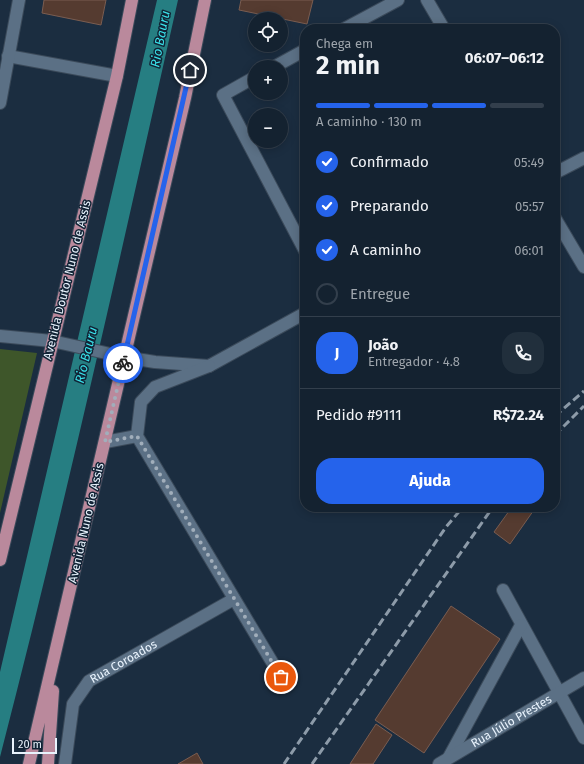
<!DOCTYPE html>
<html lang="pt">
<meta charset="utf-8">
<style>
body{margin:0;font-family:"Fira Sans",sans-serif;background:#212f3c;color:#f1f3f6;height:100vh;display:flex;flex-direction:column;font-size:15px;white-space:nowrap}
*{box-sizing:border-box;margin:0}
p{font-size:13px;color:#9da4ab}
.icon{flex:none;width:22px;height:22px;fill:none;stroke:currentColor;stroke-width:2;stroke-linecap:round;stroke-linejoin:round}
.map{position:relative;flex:1;overflow:hidden}
.details{position:absolute;left:300px;top:24px;width:260px;height:488px;display:flex;flex-direction:column;background:#142230;border-radius:16px;box-shadow:0 2px 10px #0003,0 0 0 1px #333f4c}
.details>*{flex:none}
.fabs{position:absolute;left:248px;top:12px;display:grid;gap:8px}
.fabs a{display:grid;place-items:center;width:40px;height:40px;border-radius:50%;background:#142230;box-shadow:0 2px 10px #0003,0 0 0 1px #333f4c;font-size:20px}
.scale{position:absolute;left:12px;bottom:10px;width:45px;box-sizing:border-box;padding-left:4px;border:2px solid #e9f3fd;border-top:0;font-size:11px;line-height:14px;white-space:nowrap;color:#e9f3fd;-webkit-text-stroke:3px #112335;paint-order:stroke}
.pin{position:absolute;display:grid;place-items:center;width:34px;height:34px;color:#fff;margin:-17px;border:2px solid #fff;border-radius:50%;box-shadow:0 1px 4px #0007}
.courier{position:absolute;display:grid;place-items:center;width:40px;height:40px;margin:-20px;border:3px solid #2563eb;border-radius:50%;background:#fff;color:#222;box-shadow:0 1px 5px #0007}
.headline em{font-style:normal;font-weight:700}
.headline div{display:flex;flex-direction:column-reverse}
.headline{display:flex;align-items:center;justify-content:space-between;height:68px;padding:0 16px}
h1{font-size:26px;font-weight:700;line-height:30px}
.bar{display:grid;grid-template-columns:repeat(4,1fr);gap:6px 4px;align-content:center;height:48px;padding:0 16px}
.bar i{height:5px;border-radius:3px;background:#333f4c}
.bar .current{background:#2563eb}
.bar p{grid-column:span 4}
.line{display:flex;align-items:center;gap:10px;padding:0 16px;border-top:1px solid #333f4c}
.line div{flex:1}
.round{display:grid;place-items:center;flex:none;width:42px;height:42px;border-radius:16px;background:#212f3c}
ol{padding:0 16px;list-style:none}
li{display:flex;align-items:center;gap:12px;height:44px}
li p{margin-inline-start:auto}
li .icon{padding:4px;border-radius:50%;background:#2563eb;color:#fff;stroke-width:4}
li:last-child{color:#9da4ab}
li i{width:22px;height:22px;border:2px solid #333f4c;border-radius:50%}
.cta{display:flex;gap:8px;margin-top:auto;padding:8px 16px}
.cta a{flex:1;height:46px;border-radius:16px;background:#2563eb;color:#fff;font-size:16px;font-weight:700;line-height:46px;text-align:center}
.map>svg:first-child{display:block}
</style>
<div class="map">
<svg width="584" height="764" viewBox="0 0 584 764">
<rect width="100%" height="100%" fill="#1b2d40"/>
<path fill="#3e562a" d="M0,349L37,353L0,513Z"/>
<path fill="#267e82" d="M157,0H178C121,253 65,506 0,757V672Z"/>
<path fill="#553b30" stroke="#7a5d51" d="M44,0H106L101,25L42,13Z
M241,0H313L307,24L239,10Z
M512,507H536L510,544L494,532Z
M451,606L500,639L424,753L375,720Z
M376,724L392,735L373,764H350Z
M197,753L203,764H178Z"/>
<g fill="none" stroke-linecap="round" stroke-linejoin="round">
<defs>
<g id="minor">
<path d="M427,0L444,29"/>
<path d="M344,29L398,0"/>
<path d="M8,56L117,76"/>
<path d="M274,67L305,50"/>
<path d="M255,77L223,95L305,251"/>
<path d="M0,103L19,0"/>
<path d="M555,173L584,158"/>
<path d="M555,218L584,267"/>
<path d="M0,336L52,341L124,357L155,362L209,366L305,313"/>
<path d="M209,366L155,387L141,402L137,436L281,677"/>
<path d="M105,442L137,436"/>
<path d="M503,590L584,738"/>
<path d="M449,757L521,625"/>
<path id="s1" d="M65,764L73,704L89,681L234,599"/>
<path id="s2" d="M439,764L584,678"/>
</g>
<path id="major" d="M0,560L117,76L132,0
M29,764L185,98L205,0
M48,764L53,691"/>
</defs>
<use href="#minor" stroke="#3b4a5a" stroke-width="14"/>
<use href="#major" stroke="#3b4a5a" stroke-width="14"/>
<use href="#minor" stroke="#5b7085" stroke-width="12"/>
<use href="#major" stroke="#ba899c" stroke-width="12"/>
<path stroke="#8d9ba9" stroke-width="3" stroke-dasharray="8 4" stroke-linecap="butt" d="M555,416L584,391
M555,435L584,406
M284,764L446,527L463,507
M312,764L493,507"/>
</g>
<g fill="none" stroke-linecap="round" stroke-linejoin="round">
<path stroke="#a1aebb" stroke-width="4" stroke-dasharray="0 7.2" d="M123,363L105,442L137,436L281,677"/>
<path stroke="#2563eb" stroke-width="5" d="M123,363L190,70"/>
</g>
<g text-anchor="middle" dominant-baseline="central" stroke-width="3" stroke-linejoin="round" paint-order="stroke">
<g font-size="12" fill="#e9f3fd" stroke="#112335">
<text transform="translate(67 280) rotate(-76)">Avenida Doutor Nuno de Assis</text>
<text transform="translate(86 523) rotate(-77)">Avenida Nuno de Assis</text>
<text stroke="none"><textPath href="#s1" startOffset="128">Rua Coroados</textPath></text>
<text stroke="none"><textPath href="#s2" startOffset="84">Rua Júlio Prestes</textPath></text>
</g>
<g font-size="13" font-style="italic" fill="#3ae2ea" stroke="#112335">
<text transform="translate(160 39) rotate(-79)">Rio Bauru</text>
<text transform="translate(86 355) rotate(-76)">Rio Bauru</text>
</g>
</g>
</svg>
<div class="fabs">
<a><svg class="icon" aria-label="locate" viewBox="0 0 24 24"><circle cx="12" cy="12" r="6"/><path d="M12 2v4M12 18v4M2 12h4M18 12h4"/></svg></a>
<a>+</a>
<a>−</a>
</div>
<div class="scale">20 m</div>
<div class="pin" style="left:281px;top:677px;background:#ea580c"><svg class="icon" aria-label="bag" viewBox="0 0 24 24"><path d="M5 8h14l-1 12H6zM9 8a3 3 0 0 1 6 0"/></svg></div>
<div class="pin" style="left:190px;top:70px;background:#1f2937"><svg class="icon" aria-label="home" viewBox="0 0 24 24"><path d="M3 11l9-7 9 7M6 9v11h12V9"/></svg></div>
<div class="courier" style="left:123px;top:363px"><svg class="icon" aria-label="bike" viewBox="0 0 24 24"><circle cx="6" cy="16" r="4"/><circle cx="18" cy="16" r="4"/><path d="M6 16l4-8h5l3 8M10 8l3 8H6M13 5h3"/></svg></div>
<section class="details">
<div class="headline"><div><h1>2 min</h1><p>Chega em</p></div><em>06:07–06:12</em></div>
<div class="bar"><i class="current"></i><i class="current"></i><i class="current"></i><i></i><p>A caminho · 130 m</p></div>
<ol>
<li><svg class="icon" aria-label="check" viewBox="0 0 24 24"><path d="M5 12l5 5 9-10"/></svg>Confirmado<p>05:49</p></li>
<li><svg class="icon" aria-label="check" viewBox="0 0 24 24"><path d="M5 12l5 5 9-10"/></svg>Preparando<p>05:57</p></li>
<li><svg class="icon" aria-label="check" viewBox="0 0 24 24"><path d="M5 12l5 5 9-10"/></svg>A caminho<p>06:01</p></li>
<li><i></i>Entregue</li>
</ol>
<div class="line" style="height:72px"><b class="round" style="background:#2563eb;color:#fff">J</b><div><b>João</b><p>Entregador · 4.8</p></div><a class="round"><svg class="icon" aria-label="phone" viewBox="0 0 24 24"><path d="M5 4h4l2 5-3 2q2 4 5 5l2-3 5 2v4C11 20 4 13 5 4z"/></svg></a></div>
<div class="line" style="height:52px"><div>Pedido #9111</div><b>R$72.24</b></div>
<div class="cta"><a>Ajuda</a></div>
</section>
</div>
